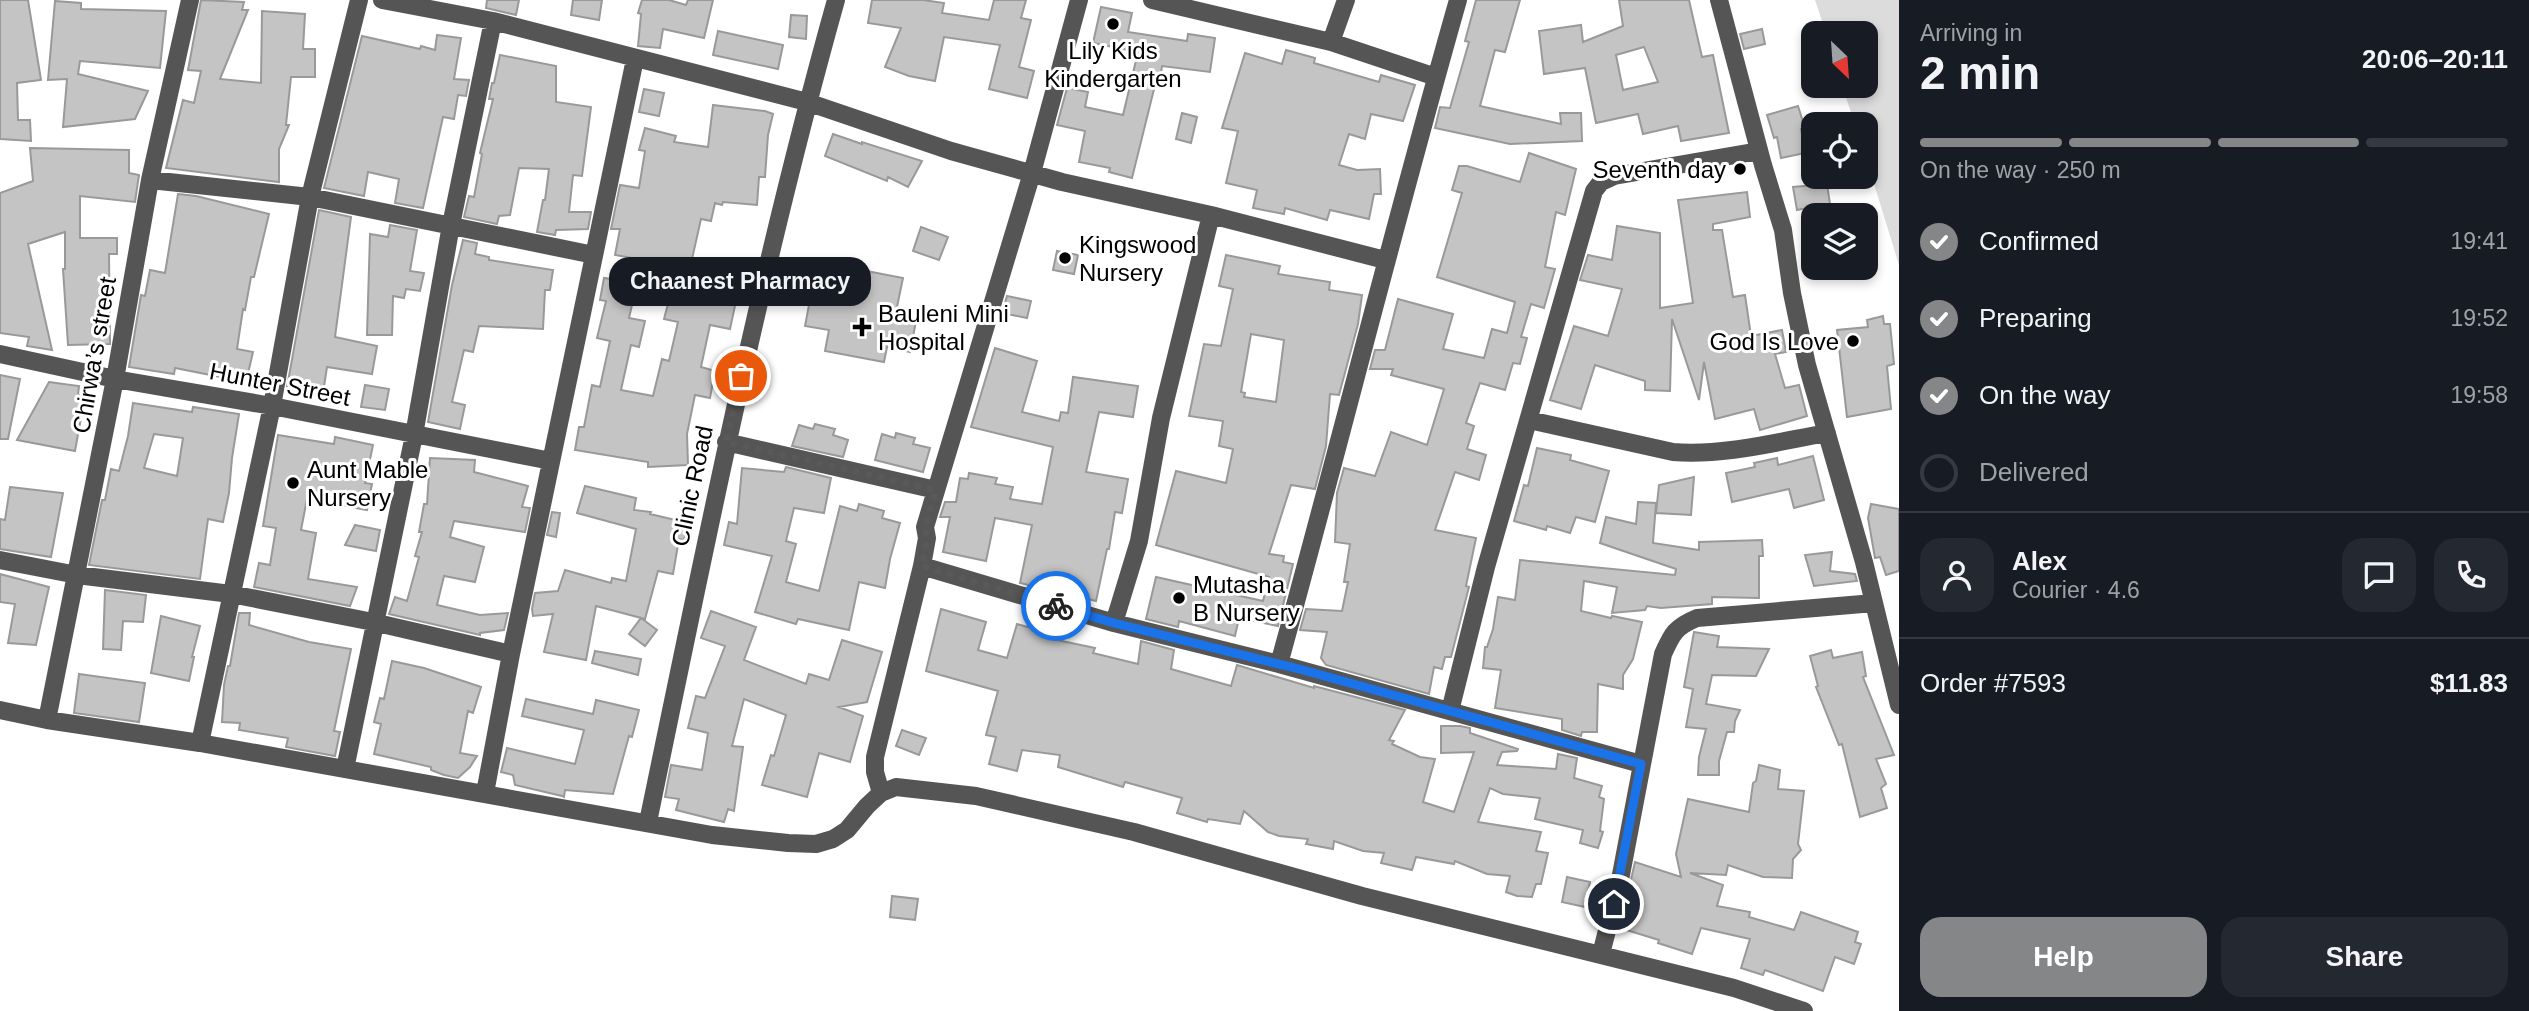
<!DOCTYPE html>
<meta charset="utf-8">
<style>
body{margin:0;font-family:Helvetica,sans-serif;background:#242831;color:#f1f3f6;height:100vh;display:flex;flex-direction:column;font-size:26px;white-space:nowrap}
*{box-sizing:border-box;margin:0}
p{font-size:23px;color:#9ea1a6}
.icon{flex:none;width:38px;height:38px;fill:none;stroke:currentColor;stroke-width:2;stroke-linecap:round;stroke-linejoin:round}
.map{position:relative;flex:1;overflow:hidden}
.details{display:flex;flex-direction:column;background:#171b24;width:630px}
.details>*{flex:none}
.needle{width:46px;rotate:155deg}
.controls{position:absolute;left:1801px;top:21px;display:grid;gap:14px}
.controls a{display:grid;place-items:center;width:77px;height:77px;border-radius:14px;background:#171b24;box-shadow:0 4px 10px #0003;font-size:35px}
.pin{position:absolute;display:grid;place-items:center;width:60px;height:60px;color:#fff;margin:-30px;border:4px solid #fff;border-radius:50%;box-shadow:0 2px 7px #0007}
.courier{position:absolute;display:grid;place-items:center;width:70px;height:70px;margin:-35px;border:5px solid #1a73e8;border-radius:50%;background:#fff;color:#222;box-shadow:0 2px 9px #0007}
.bubble{position:absolute;height:49px;border-radius:21px;background:#171b24;box-shadow:0 4px 10px #0003;font-size:23px;font-weight:700;line-height:49px;text-align:center}
.overview em{font-style:normal;font-weight:700}
.overview div{display:flex;flex-direction:column-reverse}
.overview{display:flex;align-items:center;justify-content:space-between;height:119px;padding:0 21px}
h1{font-size:46px;font-weight:700;line-height:52px}
.bar{display:grid;grid-template-columns:repeat(4,1fr);gap:10px 7px;align-content:center;height:84px;padding:0 21px}
.bar i{height:9px;border-radius:5px;background:#363941}
.bar .current{background:#858687}
.bar p{grid-column:span 4}
.line{display:flex;align-items:center;gap:18px;padding:0 21px;border-top:2px solid #363941}
.line div{flex:1}
.round{display:grid;place-items:center;flex:none;width:74px;height:74px;border-radius:21px;background:#242831}
ol{padding:0 21px;list-style:none}
li{display:flex;align-items:center;gap:21px;height:77px}
li p{margin-inline-start:auto}
li .icon{padding:7px;border-radius:50%;background:#858687;color:#fff;stroke-width:4}
li:last-child{color:#9ea1a6}
li i{width:38px;height:38px;border:4px solid #363941;border-radius:50%}
.primary-button{display:flex;gap:14px;margin-top:auto;padding:14px 21px}
.primary-button a{flex:1;height:80px;border-radius:21px;background:#858687;color:#fff;font-size:28px;font-weight:700;line-height:80px;text-align:center}
.primary-button a+a{background:#242831;color:#f1f3f6}
main{display:flex;flex:1;min-height:0}
.map>svg:first-child{display:block}
</style>
<main>
<div class="map">
<svg width="1899" height="1011" viewBox="0 0 1899 1011">
<rect width="100%" height="100%" fill="#fff"/>
<path fill="#dcdcdc" d="M1815,0H1899V265L1866,158V124H1855L1842,86H1866V33H1826Z"/>
<path fill="#c4c4c4" stroke="#999" stroke-width="2" fill-rule="evenodd" d="M0,0H28L41,80L17,83L18,120H30L31,141L0,139Z
M201,0L244,2L242,10H248L220,79L261,83L262,11L305,14L303,49H315V77H291L286,125H289L279,149V182L166,168L183,100L194,103L201,71L188,70Z
M487,0H519L516,15L486,8Z
M573,0H602L599,20L571,15Z
M642,0H669L686,5L688,0H713L704,38L663,29L660,48L638,46L641,14L638,13Z
M872,0H923L944,3L942,13L989,20L994,0H1026L1021,18L1031,20L1019,67L1034,71L1027,98L989,89L1000,45L944,37L935,81L909,76L885,67L901,28L868,23Z
M1476,0H1520L1505,52L1495,50L1480,106L1561,124L1560,113H1581L1582,141L1510,144L1435,128L1440,107L1450,108L1469,42L1465,41Z
M1619,0H1689L1702,57L1713,55L1729,133L1681,141L1678,126L1643,134L1638,114L1596,123L1585,68L1544,74L1539,31L1581,25L1583,42L1623,26ZM1644,47L1658,82L1623,90L1616,55Z
M55,1L81,3V9L166,11L160,68L80,61L78,74L148,91L135,119L63,127L67,79L48,80Z
M1101,7L1132,13L1128,32L1187,41L1188,34L1215,38L1210,72L1162,66L1161,74L1158,73L1132,178L1109,172L1110,168L1079,162L1085,131L1057,125L1067,88L1088,92L1085,107L1123,115L1138,52L1093,43Z
M791,15L807,16L806,39L789,37Z
M1762,29L1765,44L1744,49L1740,34Z
M718,31L783,45L778,69L713,55Z
M437,35L461,38L454,79L469,80L466,96L458,95L454,119L443,117L423,208L395,203L399,179L368,172L364,196L324,188L362,36L420,49L421,46L435,50Z
M1286,50L1315,58L1314,63L1379,82L1381,75L1415,85L1403,121L1371,114L1365,139L1349,134L1339,165L1357,170L1380,169L1381,194H1374L1369,219L1330,210L1327,220L1285,208L1284,214L1253,208L1257,190L1226,183L1238,131L1222,128L1245,53L1282,64Z
M500,55L556,66V102L591,107L582,176L573,175L569,212H591L588,229L556,230L555,235L537,232L543,200H545L549,169L519,168L510,215L499,216L497,224L464,217L469,196L474,197L482,154L480,153L493,99H489L492,83H494Z
M644,89L664,93L659,116L639,112Z
M713,105L765,111L773,114L768,135L765,177H759L757,205L723,202L722,205L715,203L711,221L701,219L692,259L710,264L701,295L736,301L730,329L710,325L701,367L715,371L710,398L695,395L687,434L688,465L648,467V462L575,450L579,427H584L592,385L600,387L610,341L597,338L606,301L600,300L604,278L637,283L629,318L645,321L639,347L631,345L621,390L653,396L662,359L669,361L678,322L664,319L678,266L615,255L620,229H611L620,185L639,188L645,151L639,150L645,128L676,136L674,142L708,147Z
M1798,106L1805,128L1801,129L1805,153L1781,158L1777,137L1774,138L1767,115Z
M1182,113L1197,117L1191,143L1176,139Z
M833,134L862,144V142L922,161L908,187L888,177L887,181L825,156Z
M30,148L129,150V173L139,175L135,202L80,196V238H117V254H109L110,344L68,345L63,269H65V232L28,244L52,350L27,346L29,337L0,333V193L33,181Z
M1529,153L1576,169L1565,215L1556,212L1545,267L1555,269L1544,308L1531,304L1521,337L1527,338L1520,364L1513,363L1505,390L1480,383L1466,423L1474,426L1467,449L1486,455L1479,480L1455,472L1435,530L1476,538L1466,586L1469,587L1451,657H1445L1442,669L1434,667L1429,694L1326,665L1321,658L1327,632L1300,630L1306,609L1342,611L1348,582H1344L1350,544L1335,542L1337,493L1344,468L1375,476L1391,432L1427,445L1444,389L1391,375L1393,369H1370L1375,350H1385L1398,299L1453,314L1443,349L1484,358L1492,329L1507,333L1515,302L1437,277L1462,193L1452,190L1459,166H1467L1520,182Z
M1827,184L1830,204L1797,210L1793,187Z
M1747,192L1750,217L1713,224V230H1722L1733,297L1745,295L1751,336L1782,330L1786,352L1775,354L1785,388L1799,385L1807,416L1760,430L1754,409L1715,419L1704,362L1699,400L1672,319L1670,391L1645,390V381L1595,365L1581,409L1550,400L1574,326L1608,336L1622,289L1580,280L1588,255L1612,260L1617,226L1660,233V308L1693,303L1678,200Z
M178,194L196,196L269,214L254,277H251L245,310L243,309L237,349L253,352L246,382L175,368L174,374L129,367L141,295L145,296L150,270L165,273Z
M319,210L351,217L335,337L377,346L372,374L327,367L323,393L287,387Z
M390,225L417,230L410,271L424,273L420,291L406,289L404,298L393,296L392,335H367L370,234L388,237Z
M921,227L948,237L939,260L913,251Z
M463,240L477,243L475,254L489,257V260L553,270L550,290H545L543,329L479,326L473,352L464,350L452,402L465,405L460,429L428,422L452,285Z
M1057,251L1078,255L1074,274L1053,270Z
M1226,255L1280,266L1278,274L1330,282L1329,290L1362,295L1358,324L1339,395L1330,394L1326,446L1315,489L1291,485L1269,554L1284,556L1283,562L1293,564L1278,626L1239,618L1235,636L1179,621L1178,627L1146,619L1156,577L1263,601L1269,577L1156,545L1176,471L1226,483L1233,449L1219,446L1223,421L1189,416L1204,344L1221,346L1233,289L1219,286ZM1251,334L1284,340L1276,402L1244,397L1245,393L1241,392Z
M846,267L903,278L897,307L918,311L910,352L887,347L884,362L825,351L829,330L805,326L813,284L841,289Z
M1007,296L1031,301L1027,318L1002,313Z
M1883,316L1884,324H1890L1894,364L1887,366L1891,409L1847,417L1837,330L1868,327L1867,320Z
M995,348L1037,361L1022,412L1059,421L1061,412L1068,413L1073,377L1138,386L1133,417L1099,412L1086,472L1128,479L1122,513L1115,512L1109,549H1107L1096,601L1020,583L1032,525L995,518L986,561L943,552L950,517H940L945,502H956L960,478L968,479L969,473L997,478L995,484L1013,487L1010,499L1042,504L1053,447L971,427Z
M0,375L20,379L8,439H0Z
M49,382L79,386L78,395L85,396L75,451L17,440Z
M365,385L389,389L385,410L361,407Z
M133,403L192,412L193,407L239,414L232,458L229,493L223,522L208,519L200,579L89,565L102,500H105L111,469L119,471L128,436ZM154,434L183,438L177,476L144,468Z
M815,424L835,429L833,435L848,440L843,457L792,446L799,425L813,429Z
M896,433L915,438L913,444L930,448L923,472L875,460L882,434L895,438Z
M278,435L334,444L335,437L373,445L365,483L372,484L367,510L307,499L301,530L316,533L308,579L357,587L350,606L254,587L259,563L270,565L276,528L263,526Z
M1537,448L1571,455L1570,460L1609,471L1595,522L1576,517L1570,533L1547,526L1546,530L1514,521L1524,485L1528,486Z
M1813,456L1824,500L1794,508L1789,489L1732,502L1726,473L1755,467L1754,463L1777,458L1778,465Z
M430,458L475,460L474,472L528,486L522,507L530,508L525,532L454,521L450,537L484,547L475,582L444,576L437,605L480,615L508,613L504,630L480,633V635L389,614L395,597L407,601L419,557L415,556L422,532H419L424,504H427Z
M786,467L831,478L824,513L794,508L786,541L796,544L786,582L819,591L840,506L857,511L859,504L884,511L882,518L900,523L890,559L885,588L859,582L849,630L798,619L796,624L755,612L772,556L724,545L729,522L737,524L742,468L784,472Z
M1694,477L1691,515L1656,513L1659,485Z
M585,486L636,498L634,510L651,512L650,514L688,523L684,540L679,539L673,574L658,571L645,619L596,606L586,660L544,652L553,614L533,616L532,609L535,593L558,591L565,570L611,583L612,578L626,581L636,529L577,513Z
M10,487L63,493L51,557L0,549V519L5,520Z
M1638,502L1656,503L1653,543L1699,550V542L1762,540L1763,556H1759V598L1712,597V604L1661,608L1647,606L1645,610L1612,613L1617,587L1584,581L1581,611L1611,618L1612,616L1642,622L1633,659L1623,675V689L1598,684L1597,732H1582L1581,736L1562,730V719L1495,708L1501,670L1483,668L1485,647H1487L1493,629L1498,597L1515,600L1520,560L1675,575L1676,569L1600,543L1606,517L1636,524Z
M1871,504L1899,509V571L1886,575L1880,557L1875,558L1868,518Z
M552,512L560,513L556,537L547,535Z
M355,525L380,530L376,551L345,545Z
M1832,552L1830,571L1855,574L1857,581L1814,586L1805,555Z
M0,574L49,587L36,645L8,643L15,604L0,602Z
M105,590L146,595L143,622L123,621L121,650L103,649Z
M941,609L986,622L978,650L1007,658L1017,624L1045,632L1043,637L1095,648L1093,653L1138,664L1141,641L1174,650L1171,669L1231,686L1237,665L1314,688V686L1405,710L1389,740L1394,741L1392,744L1420,757L1435,759L1423,802L1454,812L1474,752L1441,753V726H1460L1470,728V733L1518,749L1517,751L1502,752L1497,765L1556,769L1558,754L1577,758L1574,778L1602,786L1599,797L1604,799L1600,831L1603,832L1598,848L1580,843L1583,830L1535,819L1540,798L1503,794L1490,788L1478,822L1541,832L1536,851L1548,853L1541,884H1536L1532,897L1517,896L1506,892L1510,876L1487,874L1455,861L1454,864L1416,857L1412,870L1381,863L1384,853L1363,851L1334,841L1333,849L1306,844L1308,839L1279,836L1268,832L1244,811L1240,824L1208,819L1207,822L1177,813L1182,798L1125,782L1123,787L1058,767L1060,755L1022,750L1017,771L989,764L996,737L986,735L998,691L926,671Z
M711,611L756,627L744,660L806,684L809,674L829,680L842,640L882,652L867,702L839,707L863,716L850,762L819,753L807,797L762,785L771,755L774,756L786,715L744,699L732,746L743,747L734,811L728,809L724,822L676,810L679,799L665,797L671,765L702,770L708,733L688,728L696,696L705,698L725,646L701,638Z
M239,613H250L249,625L309,642L351,649L334,731L340,732L335,756L286,747L288,738L239,730L240,723L222,722L224,685L228,666H230Z
M161,616L200,626L192,657H194L189,681L151,673Z
M641,618L657,630L645,646L629,634Z
M1694,632L1719,636L1717,647L1769,649L1756,676L1712,675L1706,704L1740,710L1735,721L1734,732H1727L1719,761V775H1698L1699,757L1706,729L1686,727L1693,689L1684,687Z
M1831,650L1833,658L1862,652L1866,676L1863,677L1894,755L1876,759L1886,784L1881,788L1887,808L1860,817L1842,744L1839,745L1816,687L1818,686L1810,656Z
M595,651L641,659L638,675L592,663Z
M392,661L424,668L481,687L473,713L468,711L460,753L477,756L470,767L458,778L444,775L431,770V767L374,754L381,724L374,722L380,698L384,699Z
M79,674L145,683L139,722L74,713Z
M526,699L593,714L596,700L639,710L632,737L629,736L613,794L565,790L564,797L562,796L515,785L513,775L501,772L507,748L575,764L584,730L522,716Z
M902,730L926,738L919,755L896,746Z
M1759,765L1780,770L1778,789L1804,791L1798,844L1801,850L1793,859L1792,878L1763,877L1728,865L1726,875L1690,873L1723,885L1717,906L1750,912L1749,917L1794,930L1801,912L1858,932L1855,942L1861,944L1854,964L1835,957L1823,991L1765,970L1763,975L1741,968L1750,939L1701,928L1692,954L1658,943L1659,940L1620,928L1635,862L1681,877L1676,854L1688,799L1749,812L1753,783L1756,781Z
M1567,877L1590,882L1585,907L1562,902Z
M892,896L918,899L915,920L890,917Z"/>
<g fill="none" stroke-linecap="round" stroke-linejoin="round">
<path stroke="#555" stroke-width="18" d="M382,0L493,21L807,102L951,151L1062,182L1211,215L1385,260
M1152,0L1331,42L1436,77
M1719,0L1763,165L1783,230L1792,293L1807,365L1864,562L1899,705
M1331,42L1346,0
M150,180L310,197L594,255
M0,354L115,379L272,406L551,461
M1529,420L1673,452C1724,456 1776,442 1827,433
M726,442L936,490
M0,560L77,575L231,594L373,622L511,654
M922,566L1114,623L1279,664L1641,764
M1114,623L1139,541L1161,418L1211,215
M1279,664C1340,443 1395,221 1458,0
M0,710L47,720L200,743L712,835L788,843L816,844L833,839L847,830L867,806L881,793L896,787L976,796L1134,832L1362,896L1734,988L1804,1011
M1450,711L1486,567L1594,191L1601,182L1614,176L1759,151
M47,720L115,379L150,180L190,0
M200,743L272,406L310,197L359,0
M345,769L414,435L451,225L493,21
M485,793L511,654L635,59
M881,793L875,772V757L922,566L927,538L925,527L1032,173L1079,0
M648,822C705,547 760,271 836,0
M1601,954L1620,880L1663,654C1672,634 1675,627 1697,618L1874,603"/>
</g>
<g fill="none" stroke-linecap="round" stroke-linejoin="round">
<path stroke="#595959" stroke-width="7" stroke-dasharray="0 12.6" d="M741,376L726,442L936,490L925,527L927,538L922,566L1056,606"/>
<path stroke="#1a73e8" stroke-width="9" d="M1056,606L1114,623L1303,670L1641,764L1614,904"/>
</g>
<g fill="#000" stroke="#fff" stroke-width="2.5">
<circle cx="1113" cy="24" r="7"/>
<circle cx="1740" cy="169" r="7"/>
<circle cx="1065" cy="258" r="7"/>
<path d="M858.5 316.5h7v7h7v7h-7v7h-7v-7h-7v-7h7z"/>
<circle cx="1853" cy="341" r="7"/>
<circle cx="293" cy="483" r="7"/>
<circle cx="1179" cy="598" r="7"/>
</g>
<g text-anchor="middle" dominant-baseline="central" stroke-width="6" stroke-linejoin="round" paint-order="stroke">
<g font-size="24" fill="#000" stroke="#fff" text-anchor="start">
<text x="1113" y="50" text-anchor="middle">Lily Kids<tspan x="1113" dy="28">Kindergarten</tspan></text>
<text x="1726" y="169" text-anchor="end">Seventh day</text>
<text x="1079" y="244">Kingswood<tspan x="1079" dy="28">Nursery</tspan></text>
<text x="878" y="313">Bauleni Mini<tspan x="878" dy="28">Hospital</tspan></text>
<text x="1839" y="341" text-anchor="end">God Is Love</text>
<text x="307" y="469">Aunt Mable<tspan x="307" dy="28">Nursery</tspan></text>
<text x="1193" y="584">Mutasha<tspan x="1193" dy="28">B Nursery</tspan></text>
</g>
<g font-size="24" fill="#000" stroke="#fff">
<text transform="translate(94 355) rotate(-80)">Chirwa’s street</text>
<text transform="translate(280 384) rotate(11)">Hunter Street</text>
<text transform="translate(692 486) rotate(-78)">Clinic Road</text>
</g>
</g>
</svg>
<div class="controls">
<a><svg class="needle" viewBox="-14 -14 28 28"><path d="M0-13l5 13h-10z" fill="#e53935"/><path d="M0 13l5-13h-10z" fill="#9ea1a6"/></svg></a>
<a><svg class="icon" aria-label="locate" viewBox="0 0 24 24"><circle cx="12" cy="12" r="6"/><path d="M12 2v4M12 18v4M2 12h4M18 12h4"/></svg></a>
<a><svg class="icon" aria-label="layers" viewBox="0 0 24 24"><path d="M12 4l9 5-9 5-9-5zM3 14l9 5 9-5"/></svg></a>
</div>
<div class="pin" style="left:741px;top:376px;background:#ea580c"><svg class="icon" aria-label="bag" viewBox="0 0 24 24"><path d="M5 8h14l-1 12H6zM9 8a3 3 0 0 1 6 0"/></svg></div>
<div class="pin" style="left:1614px;top:904px;background:#1f2937"><svg class="icon" aria-label="home" viewBox="0 0 24 24"><path d="M3 11l9-7 9 7M6 9v11h12V9"/></svg></div>
<div class="courier" style="left:1056px;top:606px"><svg class="icon" aria-label="bike" viewBox="0 0 24 24"><circle cx="6" cy="16" r="4"/><circle cx="18" cy="16" r="4"/><path d="M6 16l4-8h5l3 8M10 8l3 8H6M13 5h3"/></svg></div>
<div class="bubble" style="left:609px;top:257px;width:262px">Chaanest Pharmacy</div>
</div>
<section class="details">
<div class="overview"><div><h1>2 min</h1><p>Arriving in</p></div><em>20:06–20:11</em></div>
<div class="bar"><i class="current"></i><i class="current"></i><i class="current"></i><i></i><p>On the way · 250 m</p></div>
<ol>
<li><svg class="icon" aria-label="check" viewBox="0 0 24 24"><path d="M5 12l5 5 9-10"/></svg>Confirmed<p>19:41</p></li>
<li><svg class="icon" aria-label="check" viewBox="0 0 24 24"><path d="M5 12l5 5 9-10"/></svg>Preparing<p>19:52</p></li>
<li><svg class="icon" aria-label="check" viewBox="0 0 24 24"><path d="M5 12l5 5 9-10"/></svg>On the way<p>19:58</p></li>
<li><i></i>Delivered</li>
</ol>
<div class="line" style="height:126px"><a class="round"><svg class="icon" aria-label="person" viewBox="0 0 24 24"><circle cx="12" cy="8" r="4"/><path d="M4 21q1-7 8-7t8 7"/></svg></a><div><b>Alex</b><p>Courier · 4.6</p></div><a class="round"><svg class="icon" aria-label="chat" viewBox="0 0 24 24"><path d="M4 5h16v11H9l-5 4z"/></svg></a><a class="round"><svg class="icon" aria-label="phone" viewBox="0 0 24 24"><path d="M5 4h4l2 5-3 2q2 4 5 5l2-3 5 2v4C11 20 4 13 5 4z"/></svg></a></div>
<div class="line" style="height:91px"><div>Order #7593</div><b>$11.83</b></div>
<div class="primary-button"><a>Help</a><a>Share</a></div>
</section>
</main>
